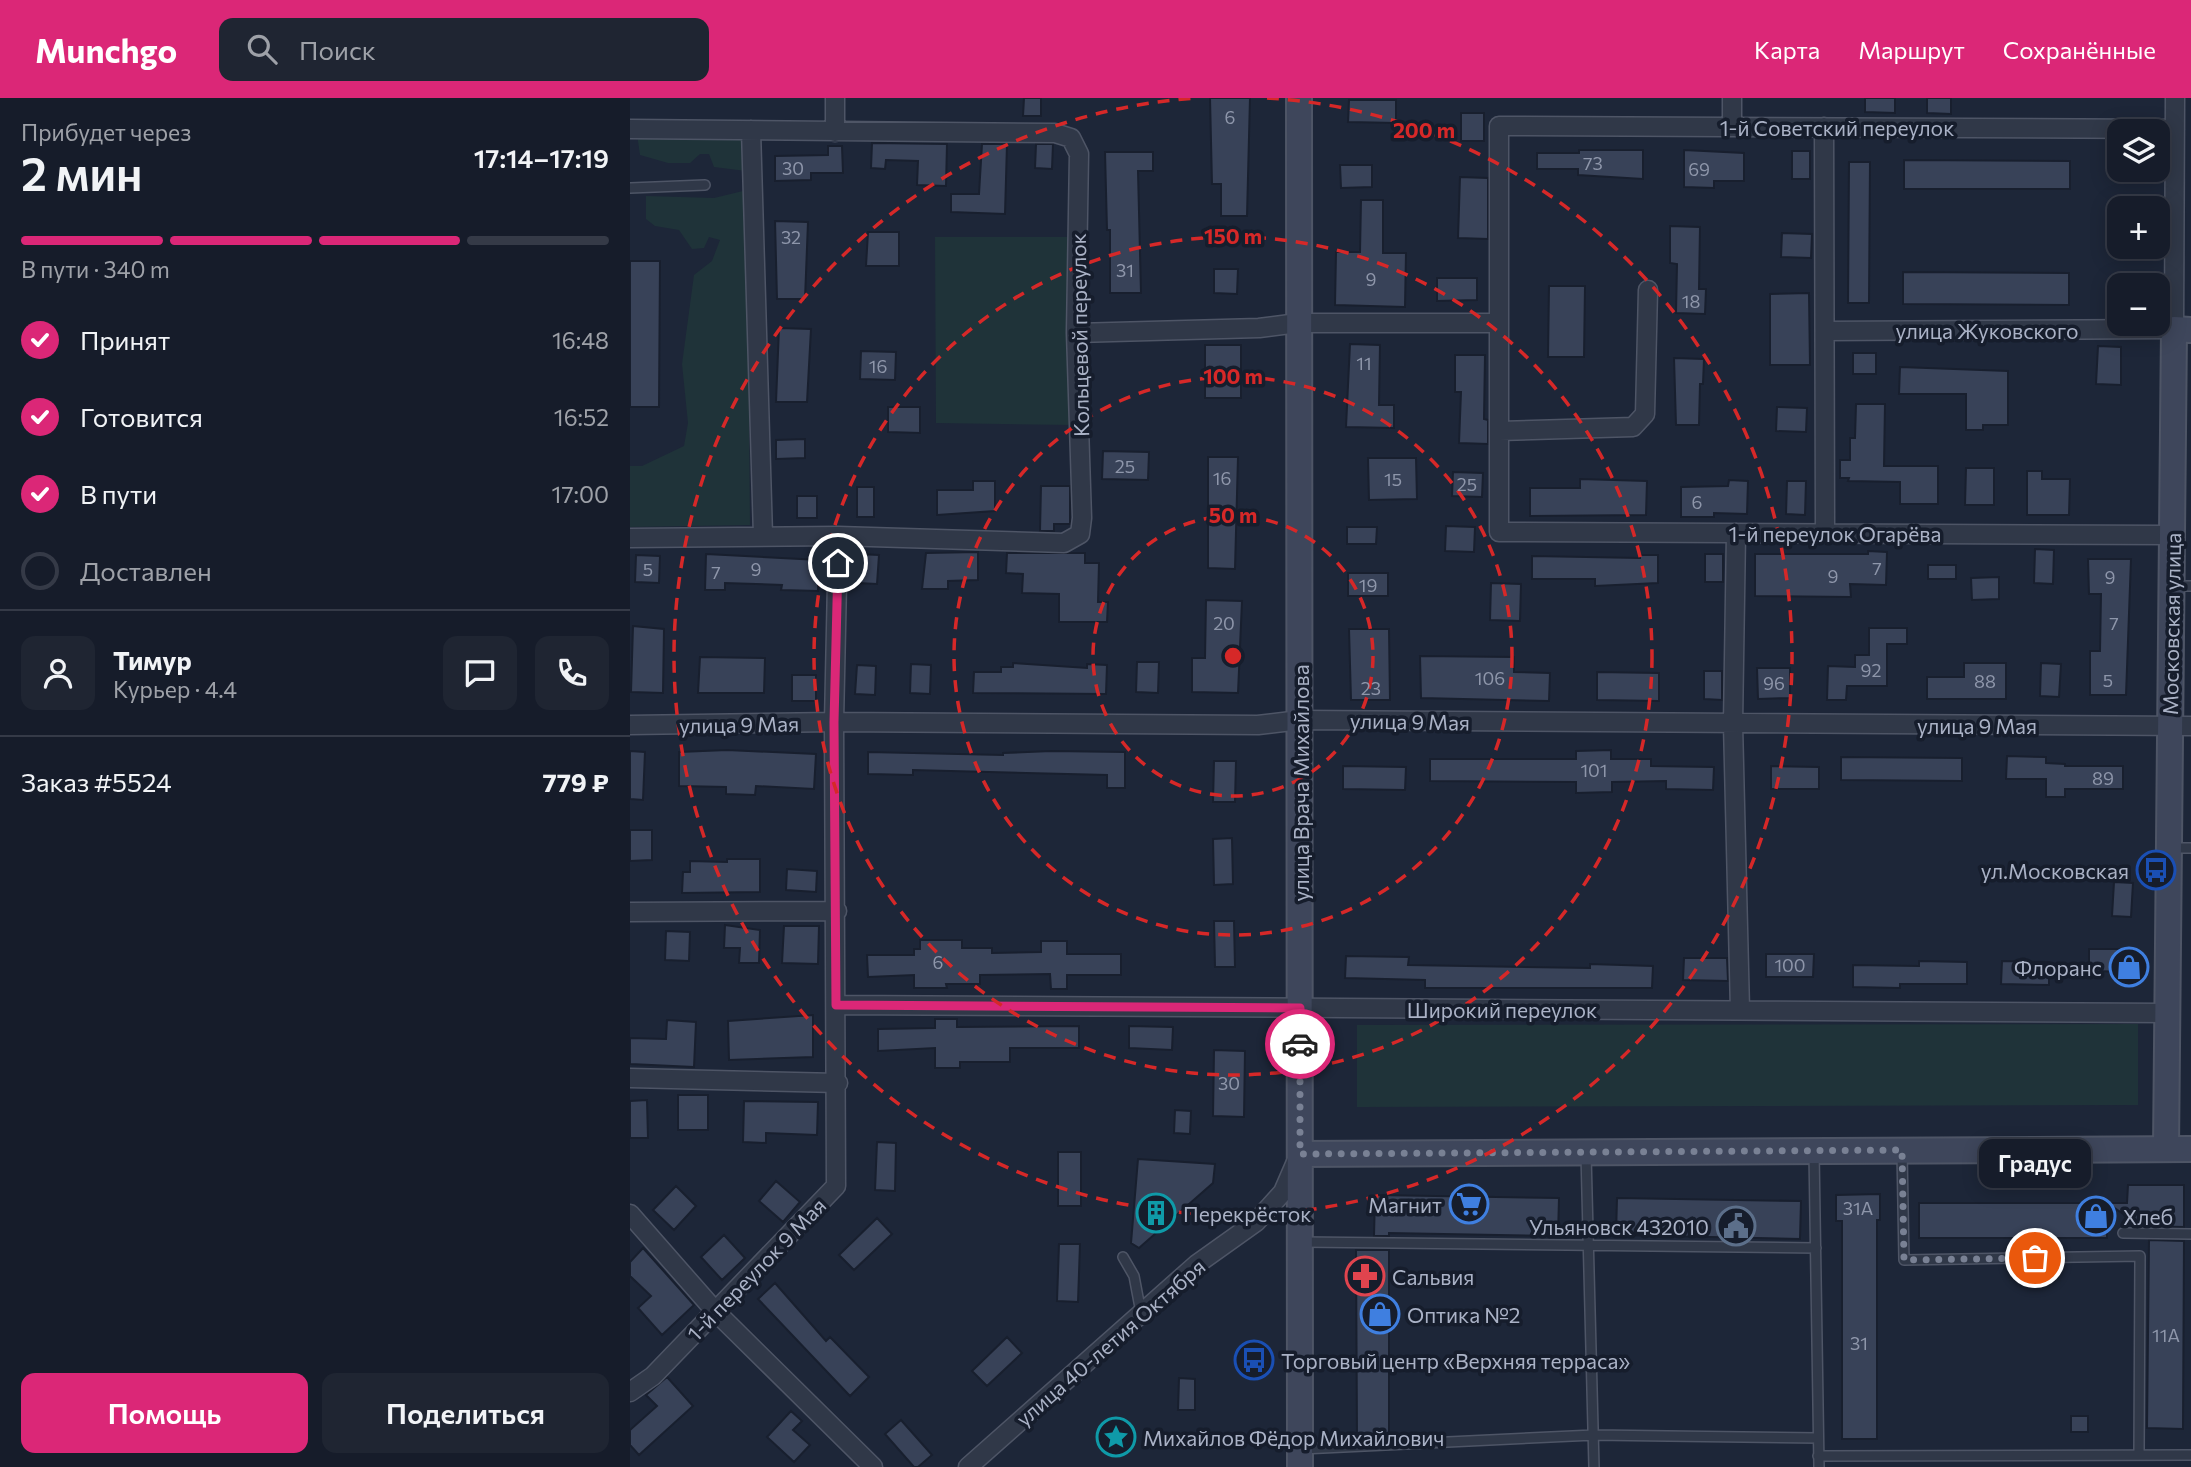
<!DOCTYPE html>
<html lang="ru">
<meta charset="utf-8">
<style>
body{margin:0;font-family:Commissioner,sans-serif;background:#1f2532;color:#f1f3f6;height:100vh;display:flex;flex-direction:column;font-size:26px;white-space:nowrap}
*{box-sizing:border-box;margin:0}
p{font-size:23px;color:#9ea1a8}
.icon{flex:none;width:38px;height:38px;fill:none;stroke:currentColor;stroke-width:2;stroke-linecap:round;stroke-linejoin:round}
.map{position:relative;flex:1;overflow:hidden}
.drawer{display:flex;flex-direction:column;background:#161c2a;width:630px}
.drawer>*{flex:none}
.tools{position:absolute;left:1477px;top:21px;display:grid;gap:14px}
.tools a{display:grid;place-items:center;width:63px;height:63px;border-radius:14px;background:#161c2a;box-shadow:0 4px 18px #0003,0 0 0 2px #353a47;font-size:35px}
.pin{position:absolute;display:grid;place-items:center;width:60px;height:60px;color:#fff;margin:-30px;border:4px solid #fff;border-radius:50%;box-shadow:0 2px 7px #0007}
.courier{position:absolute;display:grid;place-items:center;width:70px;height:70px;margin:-35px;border:5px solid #db2777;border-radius:50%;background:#fff;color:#222;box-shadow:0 2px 9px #0007}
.bubble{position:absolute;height:49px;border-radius:14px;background:#161c2a;box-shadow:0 4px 18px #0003,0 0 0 2px #353a47;font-size:23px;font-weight:600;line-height:49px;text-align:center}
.overview em{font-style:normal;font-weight:600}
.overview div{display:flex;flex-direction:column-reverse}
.overview{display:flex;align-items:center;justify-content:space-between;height:119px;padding:0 21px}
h1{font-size:46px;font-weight:600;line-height:52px}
.bar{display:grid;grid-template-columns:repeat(4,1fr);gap:10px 7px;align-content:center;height:84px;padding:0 21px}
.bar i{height:9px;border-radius:5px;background:#353a47}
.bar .active{background:#db2777}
.bar p{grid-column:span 4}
.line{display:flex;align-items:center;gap:18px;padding:0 21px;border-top:2px solid #353a47}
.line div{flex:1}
.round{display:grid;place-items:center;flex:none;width:74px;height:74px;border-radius:14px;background:#1f2532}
ol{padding:0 21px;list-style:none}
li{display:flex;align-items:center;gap:21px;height:77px}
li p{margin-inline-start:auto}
li .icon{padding:7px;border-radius:50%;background:#db2777;color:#fff;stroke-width:4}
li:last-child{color:#9ea1a8}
li i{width:38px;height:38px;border:4px solid #353a47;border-radius:50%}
.action{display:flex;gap:14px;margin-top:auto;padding:14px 21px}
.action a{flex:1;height:80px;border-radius:14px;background:#db2777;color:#fff;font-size:28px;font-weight:600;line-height:80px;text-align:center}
.action a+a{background:#1f2532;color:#f1f3f6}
header{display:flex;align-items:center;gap:42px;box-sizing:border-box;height:98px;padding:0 35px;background:#db2777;color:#fff}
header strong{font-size:33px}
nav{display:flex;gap:38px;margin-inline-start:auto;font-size:24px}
.search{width:490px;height:63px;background:#1f2532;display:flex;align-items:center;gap:18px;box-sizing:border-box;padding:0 24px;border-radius:14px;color:#9ea1a8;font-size:26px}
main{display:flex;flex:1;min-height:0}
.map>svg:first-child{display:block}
</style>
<header>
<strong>Munchgo</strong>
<div class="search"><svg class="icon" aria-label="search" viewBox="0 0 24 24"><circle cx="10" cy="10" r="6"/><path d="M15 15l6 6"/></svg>Поиск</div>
<nav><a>Карта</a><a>Маршрут</a><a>Сохранённые</a></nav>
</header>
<main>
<section class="drawer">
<div class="overview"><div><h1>2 мин</h1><p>Прибудет через</p></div><em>17:14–17:19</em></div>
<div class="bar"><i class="active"></i><i class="active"></i><i class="active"></i><i></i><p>В пути · 340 m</p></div>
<ol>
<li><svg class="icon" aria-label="check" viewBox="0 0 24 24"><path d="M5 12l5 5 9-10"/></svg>Принят<p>16:48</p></li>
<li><svg class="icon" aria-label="check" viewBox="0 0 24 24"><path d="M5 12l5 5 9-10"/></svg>Готовится<p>16:52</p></li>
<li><svg class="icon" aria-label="check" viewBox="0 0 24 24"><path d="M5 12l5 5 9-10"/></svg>В пути<p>17:00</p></li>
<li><i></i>Доставлен</li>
</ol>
<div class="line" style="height:126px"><a class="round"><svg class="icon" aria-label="person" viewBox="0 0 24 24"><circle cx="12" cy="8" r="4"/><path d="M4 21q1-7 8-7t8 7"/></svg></a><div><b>Тимур</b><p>Курьер · 4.4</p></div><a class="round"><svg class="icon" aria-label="chat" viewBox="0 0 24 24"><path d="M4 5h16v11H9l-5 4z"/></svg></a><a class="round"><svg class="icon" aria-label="phone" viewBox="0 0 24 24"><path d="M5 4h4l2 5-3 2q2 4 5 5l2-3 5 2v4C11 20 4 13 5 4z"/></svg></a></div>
<div class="line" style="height:91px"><div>Заказ #5524</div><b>779 ₽</b></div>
<div class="action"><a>Помощь</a><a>Поделиться</a></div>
</section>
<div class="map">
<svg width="1561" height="1369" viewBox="0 0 1561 1369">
<rect width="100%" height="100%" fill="#1d2638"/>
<path fill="#1f3339" d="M116,33V73L84,69L79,56H70L60,65H38L10,57L7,36Z
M117,92L120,427L0,429V368H12L54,348L58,325L52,266L64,177L82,163L90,142L79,139L74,150L62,151L49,132L25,128L16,121V98L84,100Z
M305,139H446L443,327L306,325Z
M1508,926V1007L727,1009V927Z"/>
<path fill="#384258" stroke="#181f2e" stroke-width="2" d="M394,0H411V18H393Z
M580,0H620L617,118H591V86H582Z
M1235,0H1265V15L1235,14Z
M1297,0H1321V16L1297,15Z
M719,2H766V25L718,24Z
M831,15H854V43H831Z
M242,45L317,46L316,88L287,87L288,63L256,62L255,71L241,70Z
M352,46H377L375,116L321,114V96H349Z
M406,46H423L422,71L405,70Z
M198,48H212L213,75H181V82L145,83V58L198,57Z
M949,52H1013V81L948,77V71H907V55H949Z
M1054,52L1114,55V83H1084V90L1054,89Z
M1162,53H1180V81H1162Z
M475,54H523V73H508L511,195H480V132H477Z
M1274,62L1440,63V91H1274Z
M1219,64H1240L1239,205H1218Z
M710,67H742V89L711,90Z
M830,79L858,80V141L828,140Z
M731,102H753V155H776L775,209L705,207L706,154H730Z
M145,123L178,124L175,201H147Z
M1040,128L1070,129L1069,191H1076L1075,216L1046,215L1047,166L1040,165Z
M238,134H269V168H236Z
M1152,135L1182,136L1181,160L1151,159Z
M0,163H30L29,309H0Z
M584,171H608L607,196L584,195Z
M1273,174L1439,175V207L1273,206Z
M807,180H847V202L807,203Z
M919,188H955L954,259H918Z
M1179,195L1180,267H1140V196Z
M149,230L181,231L177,304H146Z
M720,246L750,247L749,307H764V330L716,329Z
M575,247H611V300H575Z
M1468,248L1491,249V287L1466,286Z
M231,253L266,254L265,282L230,281Z
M1223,255H1246V276H1223Z
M825,257H855L854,321L858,322V346L829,345L831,294H825Z
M1044,260L1074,261L1073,286H1070L1069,327H1046Z
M1270,269L1378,273V327H1353V332H1336V296H1269Z
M1226,306H1255L1254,368H1308V406H1270V384L1218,383L1219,380H1210V362H1220V340H1225Z
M258,309H290V335L258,334Z
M1147,309L1177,310L1176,334L1146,333Z
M175,341V360L146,361V342Z
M473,353L519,354L518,382L472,381Z
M578,359H608L605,471L578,470Z
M738,360H786L787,401L739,402Z
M1336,370H1364V407H1335Z
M1397,373H1412V381H1440L1439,417H1397Z
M823,374L853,375L852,399L822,398Z
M950,381L1017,383L1016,417L900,418V390H950Z
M1099,382L1118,383L1117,416L1084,415V419H1051V389L1098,388Z
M343,383H365V413L307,417V392H343Z
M1157,383H1176L1175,417L1156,416Z
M411,388H440V426H424V433H410Z
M227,389H244V419H227Z
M167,398H187V420H167Z
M816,428L845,429L844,454L815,453Z
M717,429H747L746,446H717Z
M1405,451L1424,452L1423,486L1404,485Z
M1238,453L1257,454L1256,487L1220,486L1221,499L1125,498V456H1238Z
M348,454V482L318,483V491H292L296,455Z
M377,455H455V465H469L468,504H478L477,524H429V496L392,495L393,476L376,475Z
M76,456L189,462L188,493L151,492L152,487L95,485V492H75Z
M229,456L249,457L247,486L227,485Z
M1075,456H1093V484H1075Z
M6,457L30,458L29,485L5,484Z
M1010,457H1028V485L965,488V481H902V458L1010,460Z
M1458,461H1501L1496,597H1460V553H1470L1471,496H1459Z
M1298,467H1326V481H1298Z
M718,475H758V498H718Z
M1369,479V501L1342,502L1341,480Z
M861,485L891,486L890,523L860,522Z
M576,502L612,503L608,595L562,594V560H575Z
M3,528L34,531L33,595L1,594Z
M1239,530H1277V546H1257V588H1217L1216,602H1197L1198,568L1225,569V557H1239Z
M719,531H759L760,602H721Z
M790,558L884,559V574L920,575L919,603L791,600Z
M70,559L135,560L134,595H68Z
M507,564H529L528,595L506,594Z
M383,565L457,570V566L477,567L476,596L343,595L344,574H371V569H383Z
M1334,565H1376V601H1297V579H1334Z
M1411,565L1431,566L1429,599L1410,598Z
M281,566L301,567L300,596L280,595Z
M227,567L246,568L245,597L225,596Z
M1127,570H1160V600L1128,601Z
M1074,573H1092V602L1074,601Z
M967,574L1029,575V603L967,602Z
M162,577H186V603H162Z
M97,652L186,656L184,691L126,688L125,697L96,696V689L49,688V654Z
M981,652V661H1021V668L1084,669L1083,692L1036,691V683L982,684V694L946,695V684L800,683V661H946V653Z
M0,653L15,654L13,702L0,701Z
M421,653L495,654V690H477V677L283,672V677L238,676V654L373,657V655Z
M1377,658L1416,659V665L1435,666V668H1493V691H1435V699H1416V681H1376Z
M1211,659L1332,660V683L1211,682Z
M584,663H606L605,704H583Z
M713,668L776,669L775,692L713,691Z
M1141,668L1189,669V691H1141Z
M0,732H22V762L0,763Z
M602,740L603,786L584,787L583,741Z
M97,761H130V794L52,795L53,774H60V763L97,764Z
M157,771L187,773L186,794L156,792Z
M1484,784L1503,785L1501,819L1482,818Z
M584,823H604L605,869H585Z
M95,827L130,832L129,865H109L110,850H94Z
M154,828H189L188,866L152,865Z
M36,833L60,834L59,863L35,862Z
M290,842H332V850H362V855L411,854V843H437V856H491V877H437V891H421L420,876L350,877V886H316L317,890H284V877L238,879L237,857H284V851H290Z
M1459,851H1507L1506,874L1459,873Z
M1136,856H1184L1183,879H1136Z
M716,858L779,859L778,867L960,870V866L1023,868L1022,890H795V882L715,880Z
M1054,860H1097L1098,883L1053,882Z
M1289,863L1337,864V886H1270V890L1223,889V867L1289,868Z
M1372,863L1419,864V887L1371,886Z
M183,917V959L99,962L98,923Z
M305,921H327V929L449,928V950H380V964H330V970H305V950L248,953V931L305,930Z
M37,922L66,924L64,969L0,966V940L36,941Z
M499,928L543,929L542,952L499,950Z
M584,952L615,953L614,1019L583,1018Z
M48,997H78V1032H48Z
M17,1002L18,1040H0V1003Z
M114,1003L188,1004L187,1037L136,1035V1045L113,1044Z
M545,1012L561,1013L560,1036L544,1035Z
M247,1044L266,1045L265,1093L245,1092Z
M428,1054H451V1108H428Z
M508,1061L585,1066L583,1085L509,1150L501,1145Z
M146,1083L170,1104L153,1124L129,1103Z
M1498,1087H1554V1129L1511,1128L1477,1105V1140H1289V1105H1497Z
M46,1088L66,1108L44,1132L23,1112Z
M1250,1096V1122H1247V1341H1212V1123H1206V1097Z
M745,1097L929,1100L928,1138L759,1135V1138H744Z
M987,1100L1171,1103L1170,1141L986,1137Z
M247,1120L262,1136L224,1172L209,1157Z
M94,1137L115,1160L92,1182L71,1159Z
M1519,1142L1554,1143L1553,1331L1517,1330Z
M429,1146H450L448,1204L427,1203Z
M13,1150L64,1207L32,1237L8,1210L21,1198L0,1178V1164Z
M726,1152H759V1340L727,1341Z
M145,1185L196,1243L200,1239L239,1279L220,1298L128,1201Z
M377,1239L392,1255L357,1288L342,1273Z
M37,1279L63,1308L9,1357L0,1347V1332L27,1308L16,1297Z
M549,1280L565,1281V1312H548Z
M161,1313L172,1323L163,1332L180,1347L164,1364L137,1339Z
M1441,1318H1458V1334H1441Z
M271,1322L302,1357L288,1369H284L255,1336Z"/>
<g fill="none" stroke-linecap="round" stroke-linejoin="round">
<defs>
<path id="lane" d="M0,90L75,87
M1543,488H1561
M1542,750H1561
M1272,1053L1274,1162L1510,1158L1509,1357
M1184,1054L1189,1369
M956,1056L964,1369
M1493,1135L1561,1136
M673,1144L1186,1150
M493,1159L504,1178L511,1215
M672,1351L964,1337L1188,1340
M1188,1358L1561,1357"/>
<path id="street" d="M205,0V34
M1102,29V0
M1194,29L1195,434
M0,31L425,35L441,40L449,56L446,235L452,420L450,436L434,445L208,438L0,440
M121,32L133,438
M1195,233L1544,231L1545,0
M446,235L629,230L668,225H869
M869,333L1003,329L1015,316L1018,192
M1106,435L1103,626L1110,912
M1542,437L869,434V28L1545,31
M0,627L204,624L628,627L670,622L1561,628
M0,814L207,813
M206,907L1538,915
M0,980L208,985
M0,1116L86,1214L243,1369
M0,1294L23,1278L206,1088L204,624L208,438
M338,1369L567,1166L626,1124L653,1094L666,1064"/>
<path id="secondary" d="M669,0L670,1369
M1536,1051L1544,231L1561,232
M670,1056L1561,1051"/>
</defs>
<use href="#lane" stroke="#4e5566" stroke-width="12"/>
<use href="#street" stroke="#4e5566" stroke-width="21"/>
<use href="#secondary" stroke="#4e5566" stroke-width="28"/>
<use href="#lane" stroke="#303848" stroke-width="9"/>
<use href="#street" stroke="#303848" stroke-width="18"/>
<use href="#secondary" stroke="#3e465b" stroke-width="24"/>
</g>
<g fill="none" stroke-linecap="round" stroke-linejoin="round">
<path stroke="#798194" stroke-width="7" stroke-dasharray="0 12.6" d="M670,946V1056L1272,1052L1274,1162L1405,1160"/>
<path stroke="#db2777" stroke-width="9" d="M208,465L204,624L206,907L670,910V946"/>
</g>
<g fill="none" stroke="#d62828" stroke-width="3.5" stroke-dasharray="12 9">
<circle cx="603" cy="558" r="140"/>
<circle cx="603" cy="558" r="279"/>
<circle cx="603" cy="558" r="419"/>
<path d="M637 0A559 559 0 1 1 569 0"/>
</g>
<defs>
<symbol id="bus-ring" viewBox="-11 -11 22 22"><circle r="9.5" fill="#161d2c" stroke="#1a4fb4" stroke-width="1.5"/><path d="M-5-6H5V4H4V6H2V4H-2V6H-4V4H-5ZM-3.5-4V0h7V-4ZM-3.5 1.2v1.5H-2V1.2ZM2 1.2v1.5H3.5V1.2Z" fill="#1a4fb4"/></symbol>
<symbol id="shop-ring" viewBox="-11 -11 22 22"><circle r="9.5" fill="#161d2c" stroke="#3f7fe0" stroke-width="1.5"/><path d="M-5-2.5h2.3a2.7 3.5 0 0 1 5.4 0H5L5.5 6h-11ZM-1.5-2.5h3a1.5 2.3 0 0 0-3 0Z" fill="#3f7fe0"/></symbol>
<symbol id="supermarket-ring" viewBox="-11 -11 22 22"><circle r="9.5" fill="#161d2c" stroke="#3f7fe0" stroke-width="1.5"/><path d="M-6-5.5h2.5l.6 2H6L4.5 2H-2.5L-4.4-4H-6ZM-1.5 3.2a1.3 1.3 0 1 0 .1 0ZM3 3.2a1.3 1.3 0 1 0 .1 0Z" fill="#3f7fe0"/></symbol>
<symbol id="building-ring" viewBox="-11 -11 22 22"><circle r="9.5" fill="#161d2c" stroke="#0f9aa8" stroke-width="1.5"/><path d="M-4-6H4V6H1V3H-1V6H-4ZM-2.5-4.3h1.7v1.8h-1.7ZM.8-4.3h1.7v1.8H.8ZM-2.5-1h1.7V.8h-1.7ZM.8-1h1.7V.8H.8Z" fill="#0f9aa8"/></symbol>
<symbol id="civic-ring" viewBox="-11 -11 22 22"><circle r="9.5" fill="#161d2c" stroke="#5c6f8a" stroke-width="1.5"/><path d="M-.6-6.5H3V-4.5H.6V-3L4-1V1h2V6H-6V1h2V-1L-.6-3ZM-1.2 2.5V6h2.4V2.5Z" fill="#5c6f8a"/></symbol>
<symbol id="pharmacy-ring" viewBox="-11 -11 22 22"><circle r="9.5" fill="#161d2c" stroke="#e0444e" stroke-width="1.5"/><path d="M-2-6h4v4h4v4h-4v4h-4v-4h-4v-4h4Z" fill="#e0444e"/></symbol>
<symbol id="sight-ring" viewBox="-11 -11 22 22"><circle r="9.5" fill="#161d2c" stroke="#0f9aa8" stroke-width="1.5"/><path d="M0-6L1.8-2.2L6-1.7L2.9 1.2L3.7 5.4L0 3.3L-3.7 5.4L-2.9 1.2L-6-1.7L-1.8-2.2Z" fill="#0f9aa8"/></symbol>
</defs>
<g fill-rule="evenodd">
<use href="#bus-ring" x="1504" y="750" width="44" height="44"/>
<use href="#shop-ring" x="1477" y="847" width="44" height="44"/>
<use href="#supermarket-ring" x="817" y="1084" width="44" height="44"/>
<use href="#building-ring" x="504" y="1093" width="44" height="44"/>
<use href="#shop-ring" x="1444" y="1096" width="44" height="44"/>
<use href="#civic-ring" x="1084" y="1106" width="44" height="44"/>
<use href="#pharmacy-ring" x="713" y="1156" width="44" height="44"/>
<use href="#shop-ring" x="728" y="1194" width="44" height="44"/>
<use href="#bus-ring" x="602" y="1240" width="44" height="44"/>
<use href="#sight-ring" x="464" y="1317" width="44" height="44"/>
</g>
<g text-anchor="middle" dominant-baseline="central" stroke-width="7" stroke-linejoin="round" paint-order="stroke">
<g font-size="18" fill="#8e96aa">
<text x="600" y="19">6</text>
<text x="963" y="65">73</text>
<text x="163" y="70">30</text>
<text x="1069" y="71">69</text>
<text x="161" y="139">32</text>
<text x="495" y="172">31</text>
<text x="741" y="181">9</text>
<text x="1061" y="203">18</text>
<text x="734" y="265">11</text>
<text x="248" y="268">16</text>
<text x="495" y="368">25</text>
<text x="592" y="380">16</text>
<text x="763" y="381">15</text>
<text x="837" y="386">25</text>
<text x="1067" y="404">6</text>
<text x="1247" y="470">7</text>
<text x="18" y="471">5</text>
<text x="126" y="471">9</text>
<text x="86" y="474">7</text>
<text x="1203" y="478">9</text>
<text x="1480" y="479">9</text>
<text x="738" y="487">19</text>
<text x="594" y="525">20</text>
<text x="1484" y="525">7</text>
<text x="1241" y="572">92</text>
<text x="860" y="580">106</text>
<text x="1478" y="582">5</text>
<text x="1355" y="583">88</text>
<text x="1144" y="585">96</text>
<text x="741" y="590">23</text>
<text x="964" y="672">101</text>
<text x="1473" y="680">89</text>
<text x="308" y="864">6</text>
<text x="1160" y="867">100</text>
<text x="599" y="985">30</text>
<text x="1228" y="1110">31А</text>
<text x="1536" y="1237">11А</text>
<text x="1229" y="1245">31</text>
</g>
<g font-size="21" fill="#aab2c6" stroke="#161d2c">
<text x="1207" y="29">1-й Советский переулок</text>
<text x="1357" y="232">улица Жуковского</text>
<text transform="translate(449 237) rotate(-91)">Кольцевой переулок</text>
<text x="1205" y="435">1-й переулок Огарёва</text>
<text transform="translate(1541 526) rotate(-89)">Московская улица</text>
<text transform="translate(780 623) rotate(1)">улица 9 Мая</text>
<text transform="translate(109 626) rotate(-1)">улица 9 Мая</text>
<text x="1347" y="627">улица 9 Мая</text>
<text transform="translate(670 685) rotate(-90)">улица Врача Михайлова</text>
<text x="872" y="911">Широкий переулок</text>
<text transform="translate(126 1171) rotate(-46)">1-й переулок 9 Мая</text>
<text transform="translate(480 1244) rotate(-41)">улица 40-летия Октября</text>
</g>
<g font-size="21" fill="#aab2c6" stroke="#161d2c" text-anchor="start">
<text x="1499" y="772" text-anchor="end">ул.Московская</text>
<text x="1472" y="869" text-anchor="end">Флоранс</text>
<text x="812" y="1106" text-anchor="end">Магнит</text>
<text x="553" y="1115">Перекрёсток</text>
<text x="1493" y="1118">Хлеб</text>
<text x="1079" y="1128" text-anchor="end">Ульяновск 432010</text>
<text x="762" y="1178">Сальвия</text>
<text x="777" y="1216">Оптика №2</text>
<text x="651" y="1262">Торговый центр «Верхняя терраса»</text>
<text x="513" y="1339">Михайлов Фёдор Михайлович</text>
</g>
</g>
<circle cx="603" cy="558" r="10" fill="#d62828" stroke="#161d2c" stroke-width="3.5"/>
<g font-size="21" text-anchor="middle" font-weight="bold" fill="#d62828" stroke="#161d2c" stroke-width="7" stroke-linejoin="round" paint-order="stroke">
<text x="794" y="40">200 m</text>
<text x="603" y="146">150 m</text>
<text x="603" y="286">100 m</text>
<text x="603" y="425">50 m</text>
</g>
</svg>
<div class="tools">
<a><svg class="icon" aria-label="layers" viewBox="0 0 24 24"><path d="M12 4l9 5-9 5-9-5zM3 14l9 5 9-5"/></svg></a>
<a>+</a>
<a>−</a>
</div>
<div class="pin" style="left:1405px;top:1160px;background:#ea580c"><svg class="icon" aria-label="bag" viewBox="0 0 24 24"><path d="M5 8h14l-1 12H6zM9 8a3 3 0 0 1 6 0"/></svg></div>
<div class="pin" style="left:208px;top:465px;background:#1f2937"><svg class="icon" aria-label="home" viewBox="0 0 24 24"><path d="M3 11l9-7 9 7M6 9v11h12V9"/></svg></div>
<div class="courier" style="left:670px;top:946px"><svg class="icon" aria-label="car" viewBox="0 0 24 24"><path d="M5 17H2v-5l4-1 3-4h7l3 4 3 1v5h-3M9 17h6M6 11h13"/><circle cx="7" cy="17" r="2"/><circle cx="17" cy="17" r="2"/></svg></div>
<div class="bubble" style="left:1349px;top:1041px;width:112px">Градус</div>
</div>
</main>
